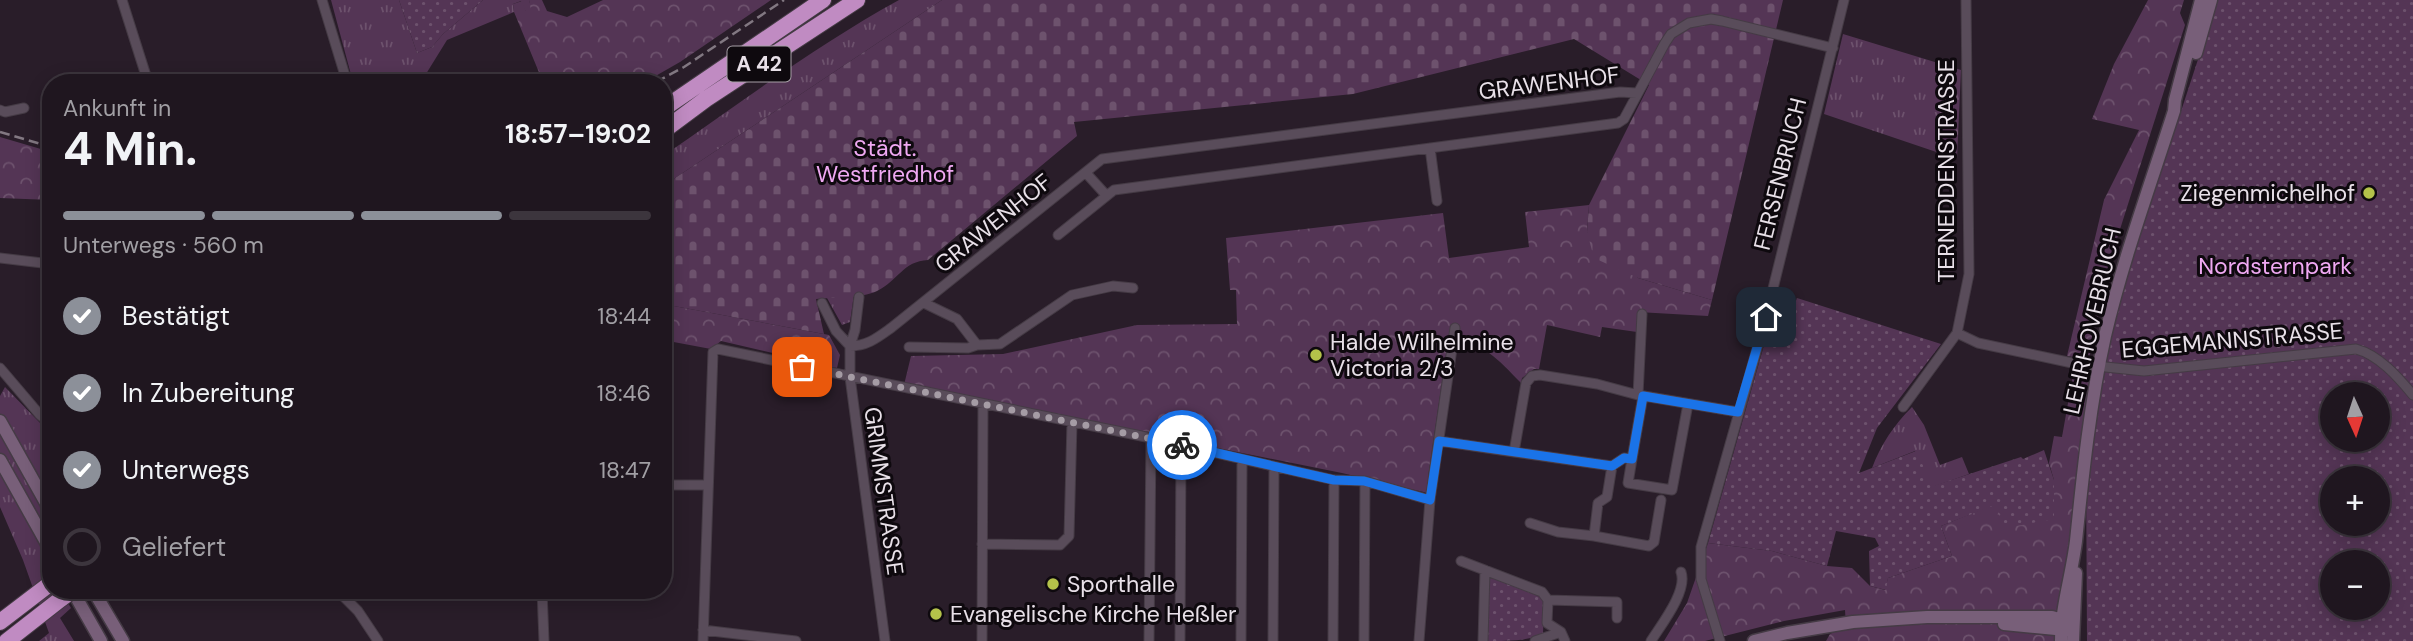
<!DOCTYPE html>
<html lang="de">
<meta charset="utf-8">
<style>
body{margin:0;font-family:"DM Sans",sans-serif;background:#271f28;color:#f1f3f6;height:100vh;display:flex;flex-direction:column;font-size:26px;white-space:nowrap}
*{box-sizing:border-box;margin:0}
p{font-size:23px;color:#a19fa4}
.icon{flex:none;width:38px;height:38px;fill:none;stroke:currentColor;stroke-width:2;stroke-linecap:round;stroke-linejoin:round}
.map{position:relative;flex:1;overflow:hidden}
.drawer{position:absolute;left:42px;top:74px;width:630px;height:525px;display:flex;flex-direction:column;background:#1f161f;border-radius:28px;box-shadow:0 4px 18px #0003,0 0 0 2px #3c353d}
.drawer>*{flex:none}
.needle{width:46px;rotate:177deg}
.controls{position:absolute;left:2320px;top:382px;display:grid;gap:14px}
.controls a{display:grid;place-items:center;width:70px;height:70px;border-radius:50%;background:#1f161f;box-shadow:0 4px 18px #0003,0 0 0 2px #3c353d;font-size:35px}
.pin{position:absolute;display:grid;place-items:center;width:60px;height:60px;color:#fff;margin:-30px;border-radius:14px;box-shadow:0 4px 10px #0006}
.courier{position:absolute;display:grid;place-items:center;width:70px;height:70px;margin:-35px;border:5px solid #1a73e8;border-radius:50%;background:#fff;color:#222;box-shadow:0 2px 9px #0007}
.head em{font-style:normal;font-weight:700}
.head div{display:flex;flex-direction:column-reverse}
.head{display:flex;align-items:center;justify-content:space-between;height:119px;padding:0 21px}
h1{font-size:46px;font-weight:700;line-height:52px}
.bar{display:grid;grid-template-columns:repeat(4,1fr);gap:10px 7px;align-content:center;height:84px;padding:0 21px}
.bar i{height:9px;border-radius:5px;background:#3c353d}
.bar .on{background:#8c9099}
.bar p{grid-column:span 4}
ol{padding:0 21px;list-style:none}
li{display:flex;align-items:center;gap:21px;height:77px}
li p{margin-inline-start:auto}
li .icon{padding:7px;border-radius:50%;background:#8c9099;color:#fff;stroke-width:4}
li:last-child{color:#a19fa4}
li i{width:38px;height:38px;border:4px solid #3c353d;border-radius:50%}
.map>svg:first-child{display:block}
</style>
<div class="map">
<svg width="2413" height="641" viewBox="0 0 2413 641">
<defs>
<pattern id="grass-tufts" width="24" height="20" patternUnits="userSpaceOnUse" patternTransform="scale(1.75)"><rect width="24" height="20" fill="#543555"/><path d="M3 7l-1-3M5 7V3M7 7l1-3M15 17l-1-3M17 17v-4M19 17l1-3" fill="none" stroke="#6d526d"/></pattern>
<pattern id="forest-crowns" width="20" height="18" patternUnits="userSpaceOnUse" patternTransform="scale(1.75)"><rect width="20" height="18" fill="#543555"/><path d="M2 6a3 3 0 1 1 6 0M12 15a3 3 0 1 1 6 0" fill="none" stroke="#6d526d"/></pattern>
<pattern id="cemetery-stones" width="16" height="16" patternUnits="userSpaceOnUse" patternTransform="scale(1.75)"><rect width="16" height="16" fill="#543555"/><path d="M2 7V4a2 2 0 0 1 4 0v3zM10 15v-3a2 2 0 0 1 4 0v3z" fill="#6d526d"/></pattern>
<pattern id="park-dots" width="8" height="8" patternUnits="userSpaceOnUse" patternTransform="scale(1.75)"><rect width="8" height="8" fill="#543555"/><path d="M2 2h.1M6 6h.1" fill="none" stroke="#6d526d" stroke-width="1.8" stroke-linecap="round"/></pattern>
</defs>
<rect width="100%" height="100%" fill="#291d29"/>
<path fill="url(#grass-tufts)" d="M331,0H399L417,53L432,47L443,34L483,0H529L532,11L526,12L521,1L513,4L514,12L447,40L421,82H353Z
M899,0H942L663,186V156C740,103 817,45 899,0Z
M1843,34L1961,70L1957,159L1824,114Z
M854,294L850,322L842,325L827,298Z
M5,387L45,428L51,430V551L40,558L51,575V590H60L71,608L60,618L74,641H39L49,633L23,560L0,507V396Z
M1912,407L1924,425L1940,465L1962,457L1969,474L1932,487L1915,451L1872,468C1881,444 1894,425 1912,407Z"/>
<path fill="url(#forest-crowns)" d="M529,0H542L547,11L567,17L603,0H771L680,62L645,82H543L514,12L513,4L522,1L526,11H531Z
M2148,0H2184L2180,13L2185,25L2108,267L2089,359L2067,356L2104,200L2139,130L2092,119L2114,64Z
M0,137L51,152V200L0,198Z
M1589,205L1587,232L1638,278L1712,300L1708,316L1638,312L1637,332L1602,327L1600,337L1547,325L1539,369H1534L1522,378L1521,383C1497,358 1484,344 1449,334L1428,477V493L1342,473L904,385L911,356L1003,354L1137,325L1237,324L1236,290H1230L1226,238L1443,213L1449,258L1529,247L1525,212Z
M663,304L829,335L840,355L837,368L721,341L711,349L663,340Z
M2074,369L2093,371L2058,641H1826L1830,634L1846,626L1845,610L1784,621L1705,641H1664L1687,603L1708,543L1772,551L1827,566L1852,568L1870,586L1885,590L1888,578L1952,556L1941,526L2054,480L2049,463L2054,436L2062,437Z"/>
<path fill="url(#cemetery-stones)" d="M942,0H1783L1712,300L1638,278L1594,258L1587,232L1589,205L1649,85L1574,39L1353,94L1074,122L1077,136L928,260C903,261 898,281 877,291C860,299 834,297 816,299L824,334L663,304V186Z"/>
<path fill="url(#park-dots)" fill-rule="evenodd" d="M399,0H483L443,34L432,47L417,53Z
M2215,0H2413V641H2087L2086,458L2098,390L2124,285L2207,32ZM2333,394H2378V439H2333ZM2333,478H2378V523H2333ZM2333,562H2378V607H2333Z
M1797,298L1941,344L1877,428L1859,473L1916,451L1933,486L2021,457L2023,459L2044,450L2054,480V519L2005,528L1995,505L1941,526L1952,556L1888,578L1886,590L1870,586L1869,551L1879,546L1875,538L1836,531L1827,566L1772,551L1708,543L1770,324L1786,327Z
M1490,575L1540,594L1544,599L1543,634C1529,641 1504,641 1487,641V581Z"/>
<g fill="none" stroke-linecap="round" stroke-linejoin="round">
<defs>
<path id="street" d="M122,0L148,82
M322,0L347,82
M0,110L5,112L24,108
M1430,148L1437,201
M1086,173L1106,195
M1058,235L1114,190L1618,123L1624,119L1665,43L1671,34L1689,23L1711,19L1722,21L1833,48
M0,258L51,264
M859,297L855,330L850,346V377L885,641
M822,303L836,331L850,346
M924,303L957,319L977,345L1000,344L1072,295L1113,286L1133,288
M1957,333L1978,343L2077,364L2144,371L2356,349C2379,355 2398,377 2413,395
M850,346C867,346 877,338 891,328L1102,159L1620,92L1637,93
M909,347L968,348L977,345
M0,368L40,415L51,424
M1638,395L1642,314
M1903,407L1957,333L1969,274L1966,0
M1439,441L1514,452L1526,383L1532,376L1540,375L1597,384L1638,395L1738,412
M1514,452L1612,466
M1632,459L1628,483L1672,490L1688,404
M663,485H708
M1530,523L1558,532L1594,536L1598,503L1607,497L1612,466L1624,458L1632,459L1643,396
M1594,536L1649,546L1654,542L1661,500
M982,544L1060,545L1069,536L1072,422
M1461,561L1542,592L1548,600L1547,623L1561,632L1565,641
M337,590L358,611L378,641
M542,590L544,641
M1548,600L1617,602V618
M703,630L796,641
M703,641L713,352L718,349L1151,438L1334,480L1365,481L1430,500
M982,641L983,404
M1149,641L1151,438
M1180,641L1181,445
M1241,641L1242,460
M1273,641L1274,467
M1333,641L1334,480
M1364,641L1365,481
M1419,641L1430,500L1455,328
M1483,641L1485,570
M1535,641L1561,632
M1651,641C1661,625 1688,591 1681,572
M1720,641L1701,579V547L1766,317L1844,0"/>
<path id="secondary" d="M2196,53L2211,0
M0,421L51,512
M0,460L51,551
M72,590L101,641
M93,590L123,641
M2004,624L2066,630
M1754,641L1787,633L1853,622L1927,617H2052L2062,620L2073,629
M2061,641C2061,607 2072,574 2076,541C2083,472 2090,404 2105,336C2123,259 2150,186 2174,111L2175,100L2201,0
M2073,641L2076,573"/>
<path id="highway" d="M663,109L823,0
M663,131L706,99L857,0
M0,622L51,583
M7,641L62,598"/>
</defs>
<use href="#street" stroke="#453b45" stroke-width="11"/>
<use href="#secondary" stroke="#453b45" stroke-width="15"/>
<use href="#highway" stroke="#453b45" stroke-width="18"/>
<use href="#street" stroke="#594c5a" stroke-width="9"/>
<use href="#secondary" stroke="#785f79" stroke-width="12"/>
<use href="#highway" stroke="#c08bc2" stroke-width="16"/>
<path stroke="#827882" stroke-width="2.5" stroke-dasharray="10 5" stroke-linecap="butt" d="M656,82L684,67L784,0
M0,132L51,147"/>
<defs>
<path id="highway-bridge" d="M62,598L73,590"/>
</defs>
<use href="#highway-bridge" stroke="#453b45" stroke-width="18" stroke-linecap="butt"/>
<use href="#highway-bridge" stroke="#c08bc2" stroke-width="16"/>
</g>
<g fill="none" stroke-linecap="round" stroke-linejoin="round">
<path stroke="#a59ca5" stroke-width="7" stroke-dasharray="0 12.6" d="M802,367L1182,445"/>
<path stroke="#1a73e8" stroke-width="9" d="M1182,445L1334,480L1364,481L1430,500L1439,441L1612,466L1624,458L1632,459L1643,396L1738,412L1766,317"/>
</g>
<g fill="#b4c24a" stroke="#0e090e" stroke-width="2.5">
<circle cx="2369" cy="193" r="7"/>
<circle cx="1316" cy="355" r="7"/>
<circle cx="1053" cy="584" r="7"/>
<circle cx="936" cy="614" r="7"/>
</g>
<g text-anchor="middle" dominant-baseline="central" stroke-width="6" stroke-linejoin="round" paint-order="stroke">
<rect fill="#0e090e" stroke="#a7a0a7" stroke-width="2" x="727.5" y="46.5" width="63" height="35" rx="5"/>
<g font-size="21" font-weight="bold" fill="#e8e0e8">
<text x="759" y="64">A 42</text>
</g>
<g font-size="23" fill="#e8e0e8" stroke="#0e090e">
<text transform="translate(1549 83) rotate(-7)">GRAWENHOF</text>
<text transform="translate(1946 171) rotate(-90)">TERNEDDENSTRASSE</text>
<text transform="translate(1780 174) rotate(-76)">FERSENBRUCH</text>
<text transform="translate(993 223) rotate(-39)">GRAWENHOF</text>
<text transform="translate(2092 321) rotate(-77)">LEHRHOVEBRUCH</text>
<text transform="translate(2232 340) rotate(-5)">EGGEMANNSTRASSE</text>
<text transform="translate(884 491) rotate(82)">GRIMMSTRASSE</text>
</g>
<g font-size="23" fill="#efa8f2" stroke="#0e090e">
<text x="885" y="148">Städt.<tspan x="885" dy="26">Westfriedhof</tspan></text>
<text x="2275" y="266">Nordsternpark</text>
</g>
<g font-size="23" fill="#e8e0e8" stroke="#0e090e" text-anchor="start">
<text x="2355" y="193" text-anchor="end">Ziegenmichelhof</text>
<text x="1330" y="342">Halde Wilhelmine<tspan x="1330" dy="26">Victoria 2/3</tspan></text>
<text x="1067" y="584">Sporthalle</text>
<text x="950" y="614">Evangelische Kirche Heßler</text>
</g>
</g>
</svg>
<div class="controls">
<a><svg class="needle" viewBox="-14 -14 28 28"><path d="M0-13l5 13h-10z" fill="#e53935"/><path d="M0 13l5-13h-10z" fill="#a19fa4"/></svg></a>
<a>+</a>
<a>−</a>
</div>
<div class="pin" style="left:802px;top:367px;background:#ea580c"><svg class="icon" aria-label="bag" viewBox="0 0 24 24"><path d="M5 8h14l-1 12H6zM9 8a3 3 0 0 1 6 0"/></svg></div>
<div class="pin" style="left:1766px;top:317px;background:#1f2937"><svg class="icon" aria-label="home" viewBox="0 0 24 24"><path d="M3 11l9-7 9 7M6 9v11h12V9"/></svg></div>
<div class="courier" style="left:1182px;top:445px"><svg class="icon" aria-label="bike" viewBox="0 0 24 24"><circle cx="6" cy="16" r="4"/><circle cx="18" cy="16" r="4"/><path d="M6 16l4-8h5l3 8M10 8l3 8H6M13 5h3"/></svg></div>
<section class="drawer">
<div class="head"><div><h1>4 Min.</h1><p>Ankunft in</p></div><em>18:57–19:02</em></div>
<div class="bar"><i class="on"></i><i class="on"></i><i class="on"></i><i></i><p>Unterwegs · 560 m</p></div>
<ol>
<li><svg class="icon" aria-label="check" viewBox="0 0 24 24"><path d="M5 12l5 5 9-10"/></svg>Bestätigt<p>18:44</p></li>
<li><svg class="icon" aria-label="check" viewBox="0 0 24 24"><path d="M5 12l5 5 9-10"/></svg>In Zubereitung<p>18:46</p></li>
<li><svg class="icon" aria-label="check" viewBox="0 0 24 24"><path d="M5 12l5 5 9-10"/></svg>Unterwegs<p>18:47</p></li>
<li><i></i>Geliefert</li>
</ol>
</section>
</div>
